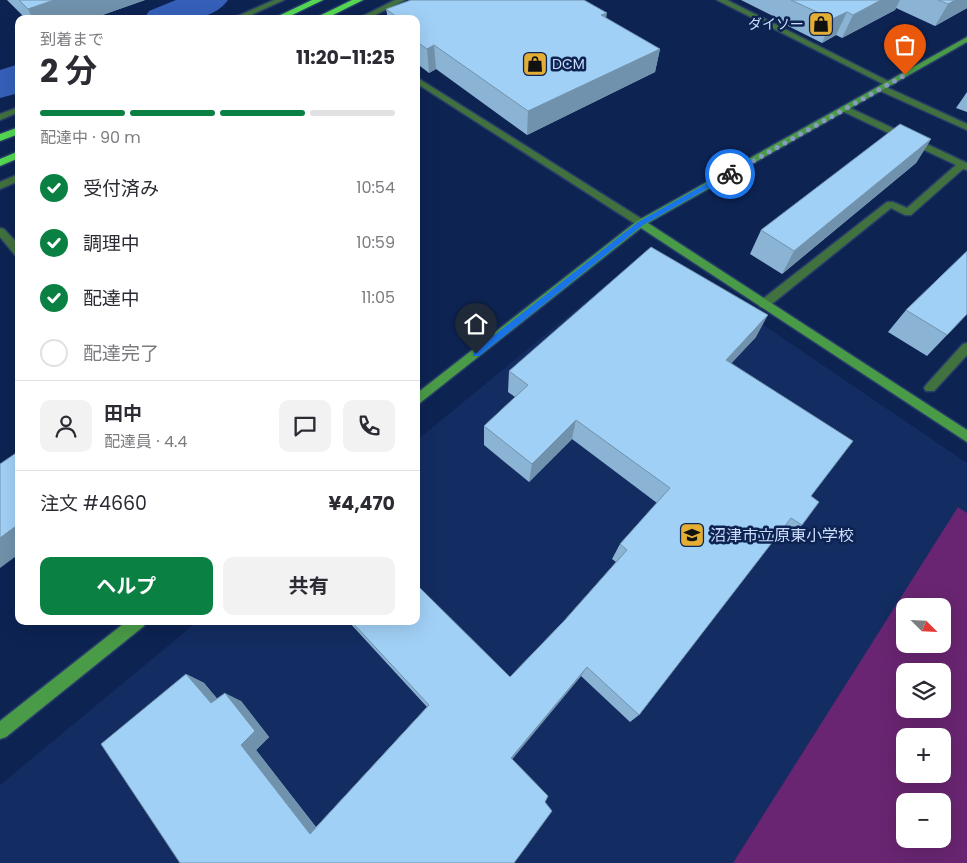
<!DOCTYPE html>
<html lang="ja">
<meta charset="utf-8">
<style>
body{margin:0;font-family:Poppins,"Noto Sans JP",sans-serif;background:#f2f2f3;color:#2b2b33;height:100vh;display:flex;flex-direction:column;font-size:19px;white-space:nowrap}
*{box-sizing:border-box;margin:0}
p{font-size:16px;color:#7c7c81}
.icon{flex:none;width:28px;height:28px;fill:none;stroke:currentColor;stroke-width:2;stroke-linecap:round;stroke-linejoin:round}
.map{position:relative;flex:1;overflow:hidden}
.side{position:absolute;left:15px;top:15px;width:405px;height:610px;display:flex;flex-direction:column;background:#fff;border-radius:10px;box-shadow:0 5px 20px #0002}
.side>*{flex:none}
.needle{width:32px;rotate:114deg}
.buttons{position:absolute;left:896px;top:598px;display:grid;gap:10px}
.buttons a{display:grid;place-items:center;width:55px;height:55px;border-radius:10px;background:#fff;box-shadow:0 5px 20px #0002;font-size:25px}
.pin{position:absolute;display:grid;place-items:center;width:42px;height:42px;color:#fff;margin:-51px -21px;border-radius:50% 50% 50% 0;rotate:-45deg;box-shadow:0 0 5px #0007}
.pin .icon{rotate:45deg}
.courier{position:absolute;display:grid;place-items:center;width:50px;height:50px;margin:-25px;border:4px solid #1a73e8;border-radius:50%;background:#fff;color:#222;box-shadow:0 1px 6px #0007}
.summary em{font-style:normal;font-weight:700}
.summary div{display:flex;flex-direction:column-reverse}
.summary{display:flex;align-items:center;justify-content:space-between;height:85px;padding:0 25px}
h1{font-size:32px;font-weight:700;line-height:38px}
.bar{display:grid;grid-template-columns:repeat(4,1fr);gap:8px 5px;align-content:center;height:60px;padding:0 25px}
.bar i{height:6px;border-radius:4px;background:#e1e1e2}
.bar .active{background:#0b8043}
.bar p{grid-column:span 4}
.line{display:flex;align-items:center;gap:12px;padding:0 25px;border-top:1px solid #e1e1e2}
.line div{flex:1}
.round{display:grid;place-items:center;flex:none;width:52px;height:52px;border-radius:10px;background:#f2f2f3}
ol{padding:0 25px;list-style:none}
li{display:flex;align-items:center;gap:15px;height:55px}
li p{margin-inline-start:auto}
li .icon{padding:5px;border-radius:50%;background:#0b8043;color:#fff;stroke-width:4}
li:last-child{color:#7c7c81}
li i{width:28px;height:28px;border:2px solid #e1e1e2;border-radius:50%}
.action{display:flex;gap:10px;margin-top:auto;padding:10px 25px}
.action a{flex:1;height:58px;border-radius:10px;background:#0b8043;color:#fff;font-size:20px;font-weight:700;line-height:58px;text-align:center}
.action a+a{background:#f2f2f3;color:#2b2b33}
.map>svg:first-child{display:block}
</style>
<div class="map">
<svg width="967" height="863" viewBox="0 0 967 863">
<rect width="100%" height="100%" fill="#0d2352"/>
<path fill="#132c61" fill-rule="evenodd" d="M641,256L663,257L967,463V863H0V785L198,621H416V441ZM905,606H942V644H905ZM905,671H942V709H905ZM905,736H942V774H905ZM905,801H942V839H905Z"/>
<path fill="#692571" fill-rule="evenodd" d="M958,507L967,513V863H733ZM905,606H942V644H905ZM905,671H942V709H905ZM905,736H942V774H905ZM905,801H942V839H905Z"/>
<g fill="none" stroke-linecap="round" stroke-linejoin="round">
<path fill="#355fb9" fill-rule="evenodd" d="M176,0H228C210,25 171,19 144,19L149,11Z
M19,64V93L0,98V70Z"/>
<defs>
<path id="lane" d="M274,0H284L242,19H231Z
M395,0H405L367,19H357Z
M717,0H727L894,84L887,86Z
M878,86H884L967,124V130L878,90Z
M19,107V112L0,120V114Z
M842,107H848L967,163V170L963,169L911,215H905L891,208L768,307H760L759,304L760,301L887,202H893L907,208L956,165L842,111Z
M19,174V181L0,189V182Z
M967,343V355L934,391H926L924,388L926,385L963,344Z"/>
<path id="street" d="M416,77L645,221V225H637L416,83Z
M0,228L4,229L19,245V256L15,255L0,237Z"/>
<path id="secondary" d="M967,37V42L648,223L967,430V442L641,228L416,406V394L637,221Z
M127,621H146L144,626L6,737L0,739V721Z"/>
<path id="highway" d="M312,0H323L284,19H272Z
M352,0H363L325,19H313Z
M19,127V134L0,141V134Z
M19,151V158L0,166V159Z"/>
</defs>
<use href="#lane" stroke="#283d6a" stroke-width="3"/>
<use href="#street" stroke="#283d6a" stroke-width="3"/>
<use href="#secondary" stroke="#283d6a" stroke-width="3"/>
<use href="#highway" stroke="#283d6a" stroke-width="3"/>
<use href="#lane" fill="#41713e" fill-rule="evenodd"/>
<use href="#street" fill="#41713e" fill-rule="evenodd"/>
<use href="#secondary" fill="#4a9b48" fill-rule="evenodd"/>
<use href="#highway" fill="#54d852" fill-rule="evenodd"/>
</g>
<path fill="#8ab3d4" d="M7,0H145L91,19H26Z
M741,0H967V8L935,26L896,8L895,10L842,38L836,35L822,43L778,21L779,19Z
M386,9L606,18L660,49L655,72L527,135L436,69L429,73L416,63V19H388Z
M967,92V112L956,108Z
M931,139L916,163L782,274L750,254L761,230Z
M906,310L967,314L927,356L888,332Z
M756,337L731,363L811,496L802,525L786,541L777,535L639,715L630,722L581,676L512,759L548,796L180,863L186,674L204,683L217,699L241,701L269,737L256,750L316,827L427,707L348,621H416L510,677L564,621L616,562L612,559L620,544L657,503L572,439L529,482L484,445V426L515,397L508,392L509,371Z"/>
<path fill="#7192ac" d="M54,0H145L91,19H33L28,9Z
M881,0H900L895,10L842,38L853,15Z
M955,0H967V8L935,26L948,4Z
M847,12L836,35L822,43L832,19Z
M607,13L603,36L601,15Z
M434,45L436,69L429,73L427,49Z
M660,49L655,72L527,135L528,111Z
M931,139L916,163L782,274L794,251Z
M768,315L756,337L715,381L726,360Z
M576,420L572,439L529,482L532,464Z
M19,524V554L0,568V538Z
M587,667L581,676L510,762L511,758Z
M186,674L204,683L227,710L211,703Z
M225,693L241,701L269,737L256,750L321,834H310L241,745Z"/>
<path fill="#a1d0f6" stroke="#7192ac" d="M19,0H54L28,9Z
M411,0H584L607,13L601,15L660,49L528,111L434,45L427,49L416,41V19H400L386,9Z
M791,0H881L853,15L847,12L832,19Z
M938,0H955L948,4Z
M900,124L931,139L794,251L761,230Z
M651,247L768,315L726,360L853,441L811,496L819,502L802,525L791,518L639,715L587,667L511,758L548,796L545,802L552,811L514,863H180L101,744L186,674L211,703L225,693L255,731L241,745L310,834L429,705L351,621H416V584L510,677L564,621L627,550L620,544L670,488L576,420L532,464L484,426L528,385L509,371Z
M967,251V314L947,335L906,310Z
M19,451V524L0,538V464Z"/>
<path fill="#1a73e8" d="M727,172L733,174L643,225L479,356H473V352L638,222Z"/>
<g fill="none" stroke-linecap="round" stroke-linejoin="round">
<path stroke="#899bc0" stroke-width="5" stroke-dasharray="0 9" d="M730,174L905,75"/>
</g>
<defs>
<symbol id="shop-square" viewBox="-11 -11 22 22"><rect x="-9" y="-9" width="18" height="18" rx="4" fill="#e4ae35" stroke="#0d2352"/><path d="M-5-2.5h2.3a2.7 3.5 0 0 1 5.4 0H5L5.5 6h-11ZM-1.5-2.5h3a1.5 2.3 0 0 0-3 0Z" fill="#111"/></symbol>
<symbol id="school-square" viewBox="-11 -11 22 22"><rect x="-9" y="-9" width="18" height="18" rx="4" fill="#e4ae35" stroke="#0d2352"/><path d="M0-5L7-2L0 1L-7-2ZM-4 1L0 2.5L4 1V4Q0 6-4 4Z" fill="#111"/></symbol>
</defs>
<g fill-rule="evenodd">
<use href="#shop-square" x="807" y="10" width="28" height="28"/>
<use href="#shop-square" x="521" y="50" width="28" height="28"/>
<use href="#school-square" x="678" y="521" width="28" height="28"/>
</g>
<g text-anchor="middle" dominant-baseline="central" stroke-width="5" stroke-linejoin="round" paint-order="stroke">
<g font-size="14" fill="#ccdcfb" stroke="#0d2352" text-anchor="end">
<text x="804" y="24">ダイソー</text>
<text x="552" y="64" text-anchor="start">DCM</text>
</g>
<g font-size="16" fill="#ccdcfb" stroke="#0d2352" text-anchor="start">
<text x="710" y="535">沼津市立原東小学校</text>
</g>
</g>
</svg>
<div class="buttons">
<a><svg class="needle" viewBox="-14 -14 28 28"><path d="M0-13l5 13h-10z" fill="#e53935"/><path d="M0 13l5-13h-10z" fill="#7c7c81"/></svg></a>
<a><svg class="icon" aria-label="layers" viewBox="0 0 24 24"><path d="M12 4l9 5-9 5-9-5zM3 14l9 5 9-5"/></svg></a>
<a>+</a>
<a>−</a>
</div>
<div class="pin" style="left:905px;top:75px;background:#ea580c"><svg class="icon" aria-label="bag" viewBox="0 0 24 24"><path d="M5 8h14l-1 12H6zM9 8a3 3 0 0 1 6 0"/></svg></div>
<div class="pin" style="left:476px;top:354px;background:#1f2937"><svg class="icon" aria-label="home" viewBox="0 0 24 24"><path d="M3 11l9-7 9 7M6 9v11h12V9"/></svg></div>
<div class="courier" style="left:730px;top:174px"><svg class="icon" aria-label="bike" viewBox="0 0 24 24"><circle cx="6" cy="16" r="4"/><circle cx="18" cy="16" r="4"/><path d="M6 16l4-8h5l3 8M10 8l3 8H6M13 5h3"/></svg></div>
<section class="side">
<div class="summary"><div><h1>2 分</h1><p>到着まで</p></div><em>11:20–11:25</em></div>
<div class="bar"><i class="active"></i><i class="active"></i><i class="active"></i><i></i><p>配達中 · 90 m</p></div>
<ol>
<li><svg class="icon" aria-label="check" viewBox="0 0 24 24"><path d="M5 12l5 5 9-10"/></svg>受付済み<p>10:54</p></li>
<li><svg class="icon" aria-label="check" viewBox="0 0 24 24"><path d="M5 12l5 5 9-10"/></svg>調理中<p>10:59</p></li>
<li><svg class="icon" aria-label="check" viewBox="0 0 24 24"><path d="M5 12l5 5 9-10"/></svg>配達中<p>11:05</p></li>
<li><i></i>配達完了</li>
</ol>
<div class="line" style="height:90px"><a class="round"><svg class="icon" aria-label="person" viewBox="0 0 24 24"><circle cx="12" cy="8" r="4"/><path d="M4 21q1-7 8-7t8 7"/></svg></a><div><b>田中</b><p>配達員 · 4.4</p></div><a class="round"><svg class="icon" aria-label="chat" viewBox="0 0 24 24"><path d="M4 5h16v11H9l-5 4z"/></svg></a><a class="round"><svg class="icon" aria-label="phone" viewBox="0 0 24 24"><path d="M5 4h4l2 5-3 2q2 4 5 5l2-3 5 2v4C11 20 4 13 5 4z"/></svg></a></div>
<div class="line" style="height:65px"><div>注文 #4660</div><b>¥4,470</b></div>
<div class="action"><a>ヘルプ</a><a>共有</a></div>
</section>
</div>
